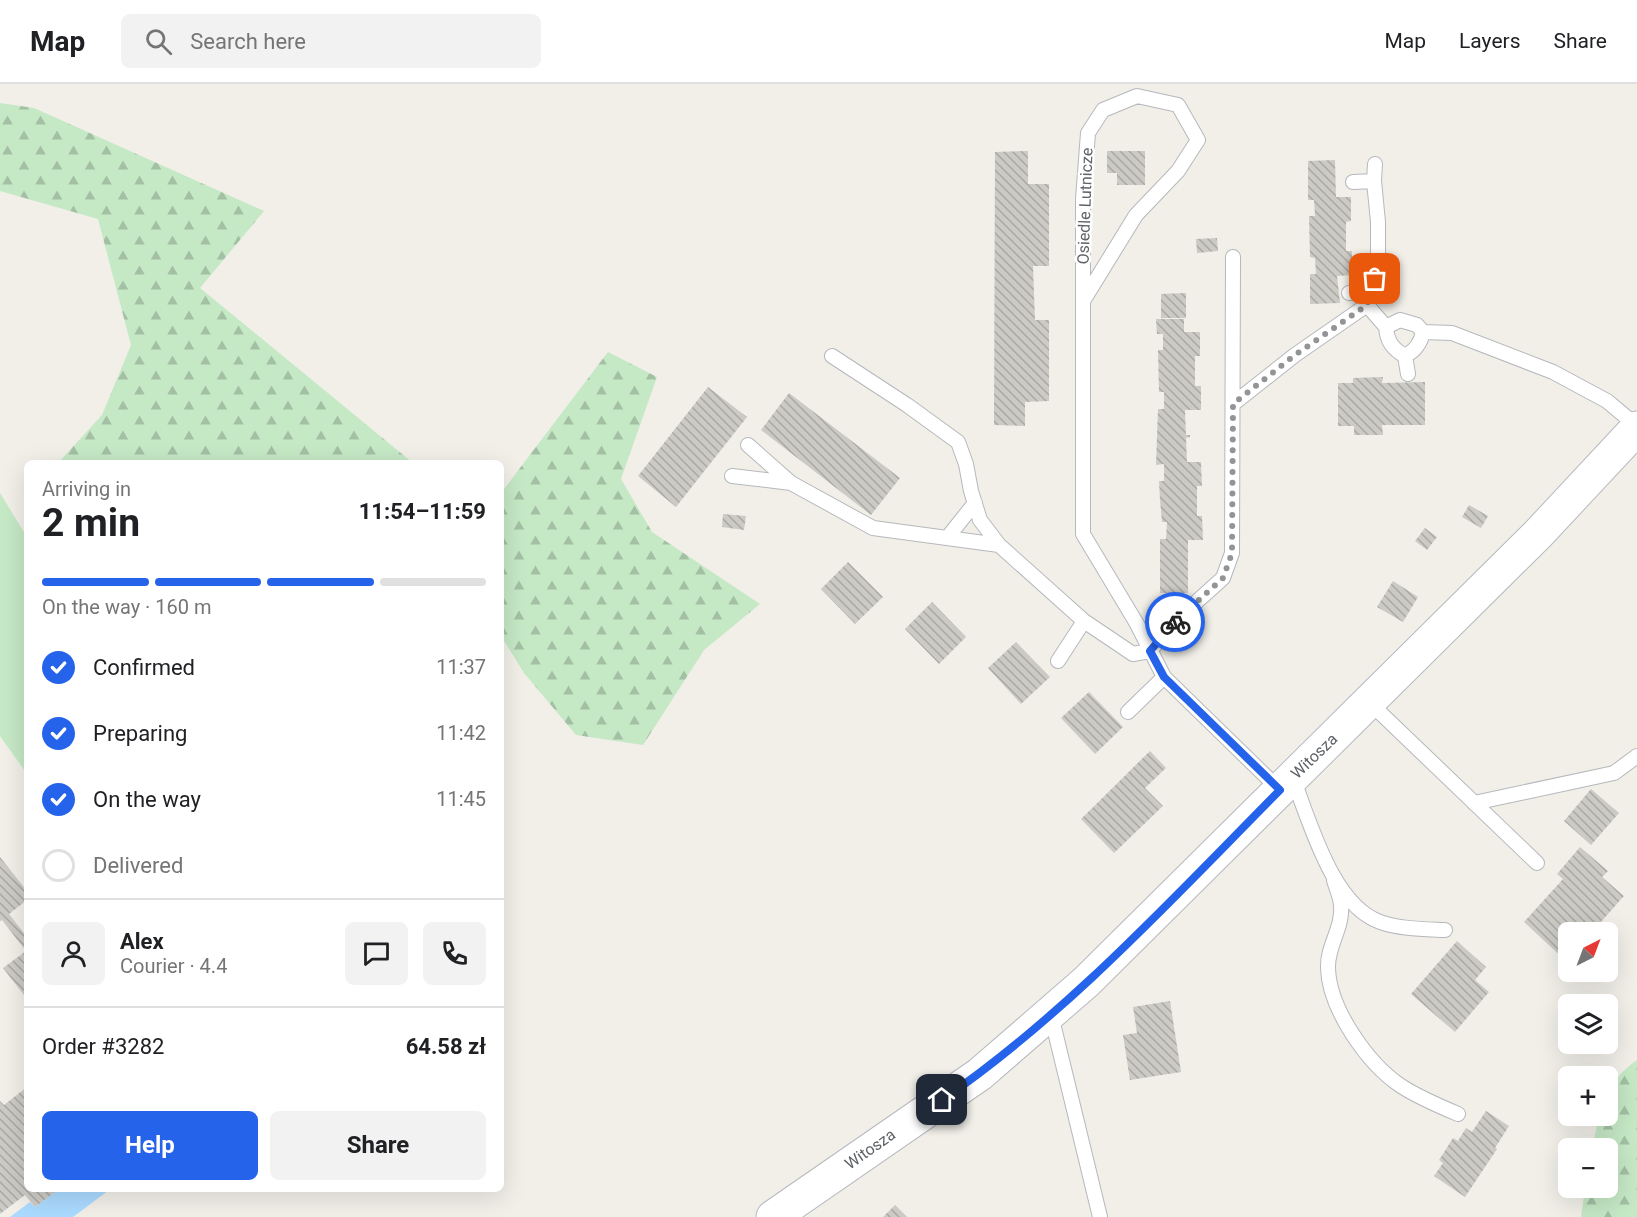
<!DOCTYPE html>
<meta charset="utf-8">
<style>
body{margin:0;font-family:Roboto,sans-serif;background:#f2f2f2;color:#202124;height:100vh;display:flex;flex-direction:column;font-size:22px;white-space:nowrap}
*{box-sizing:border-box;margin:0}
p{font-size:20px;color:#757577}
.icon{flex:none;width:33px;height:33px;fill:none;stroke:currentColor;stroke-width:2;stroke-linecap:round;stroke-linejoin:round}
.map{position:relative;flex:1;overflow:hidden}
.panel{position:absolute;left:24px;top:376px;width:480px;height:732px;display:flex;flex-direction:column;background:#fff;border-radius:9px;box-shadow:0 6px 24px #0002}
.panel>*{flex:none}
.needle{width:39px;rotate:42deg}
.controls{position:absolute;left:1558px;top:838px;display:grid;gap:12px}
.controls a{display:grid;place-items:center;width:60px;height:60px;border-radius:9px;background:#fff;box-shadow:0 6px 24px #0002;font-size:30px}
.pin{position:absolute;display:grid;place-items:center;width:51px;height:51px;color:#fff;margin:-26px;border-radius:12px;box-shadow:0 3px 9px #0006}
.courier{position:absolute;display:grid;place-items:center;width:60px;height:60px;margin:-30px;border:4px solid #2563eb;border-radius:50%;background:#fff;color:#222;box-shadow:0 2px 8px #0007}
.head em{font-style:normal;font-weight:700}
.head div{display:flex;flex-direction:column-reverse}
.head{display:flex;align-items:center;justify-content:space-between;height:102px;padding:0 18px}
h1{font-size:39px;font-weight:700;line-height:45px}
.bar{display:grid;grid-template-columns:repeat(4,1fr);gap:9px 6px;align-content:center;height:72px;padding:0 18px}
.bar i{height:8px;border-radius:4px;background:#e0e0e0}
.bar .current{background:#2563eb}
.bar p{grid-column:span 4}
.line{display:flex;align-items:center;gap:15px;padding:0 18px;border-top:2px solid #e0e0e0}
.line div{flex:1}
.round{display:grid;place-items:center;flex:none;width:63px;height:63px;border-radius:9px;background:#f2f2f2}
ol{padding:0 18px;list-style:none}
li{display:flex;align-items:center;gap:18px;height:66px}
li p{margin-inline-start:auto}
li .icon{padding:6px;border-radius:50%;background:#2563eb;color:#fff;stroke-width:4}
li:last-child{color:#757577}
li i{width:33px;height:33px;border:3px solid #e0e0e0;border-radius:50%}
.button{display:flex;gap:12px;margin-top:auto;padding:12px 18px}
.button a{flex:1;height:69px;border-radius:9px;background:#2563eb;color:#fff;font-size:24px;font-weight:700;line-height:69px;text-align:center}
.button a+a{background:#f2f2f2;color:#202124}
header{display:flex;align-items:center;gap:36px;box-sizing:border-box;height:84px;padding:0 30px;background:#fff;border-bottom:2px solid #e0e0e0}
header strong{font-size:28px}
nav{display:flex;gap:33px;margin-inline-start:auto;font-size:21px}
.search{width:420px;height:54px;background:#f2f2f2;display:flex;align-items:center;gap:15px;box-sizing:border-box;padding:0 21px;border-radius:9px;color:#757577;font-size:22px}
.map>svg:first-child{display:block}
</style>
<header>
<strong>Map</strong>
<div class="search"><svg class="icon" aria-label="search" viewBox="0 0 24 24"><circle cx="10" cy="10" r="6"/><path d="M15 15l6 6"/></svg>Search here</div>
<nav><a>Map</a><a>Layers</a><a>Share</a></nav>
</header>
<div class="map">
<svg width="1637" height="1133" viewBox="0 0 1637 1133">
<defs>
<pattern id="forest-firs" width="22" height="20" patternUnits="userSpaceOnUse" patternTransform="scale(1.5)"><rect width="22" height="20" fill="#c5e8c5"/><path d="M5 1l3.5 6h-7zM16 11l3.5 6h-7z" fill="#a3c0a4"/></pattern>
<pattern id="building-back-hatch" width="6" height="6" patternUnits="userSpaceOnUse" patternTransform="scale(1.5)"><rect width="6" height="6" fill="#cccac5"/><path d="M-1 5l2 2M0 0l6 6M5-1l2 2" fill="none" stroke="#a9a8a4"/></pattern>
</defs>
<rect width="100%" height="100%" fill="#f1efe8"/>
<path fill="#c5e8c5" d="M0,409L27,453V690L0,652Z"/>
<path fill="url(#forest-firs)" d="M0,19L34,24L264,127L200,204L413,379H58L102,331L131,261L98,135L0,107Z
M608,268L657,293L621,395L652,448L760,520L704,566L643,661L576,651L524,589L501,552V409Z
M1637,976V1133H1581L1585,1104H1608V1065H1592L1599,1032H1608C1608,1003 1614,993 1637,976Z"/>
<path fill="#aadaff" d="M58,1106H109L73,1133H10L30,1118L35,1123Z"/>
<path fill="url(#building-back-hatch)" d="M1028,67V100H1049V182H1033L1035,236H1049V317L1025,318V342L994,341L995,68Z
M1107,67H1145V101H1117V89H1107Z
M1335,76L1336,113H1351V137L1346,138V167H1352V191L1337,192L1340,219L1310,220V190H1316L1315,174L1310,173L1309,132H1315L1314,116H1308V77Z
M1217,154L1218,167L1197,169L1196,155Z
M1186,209V234H1161V210Z
M1156,235H1184V248H1200V272H1195V302H1201V326H1185L1186,351H1190V353L1186,354L1187,378H1201L1202,402H1197V432H1202L1203,456H1188V509H1160V455H1166L1167,438H1162L1160,416L1159,397H1164V380L1156,381L1158,325H1164V308H1159L1158,266H1163V250H1157Z
M1383,293L1382,299L1425,298V341H1382L1383,351H1354V342H1338V299H1353V294Z
M708,303L747,333L676,423L638,392Z
M789,309L900,394L871,431L761,346Z
M1469,421L1488,432L1481,444L1462,433Z
M723,430L746,432L744,446L722,443Z
M1425,444L1437,453L1427,466L1415,457Z
M848,478L883,513L855,540L821,505Z
M1393,497L1418,513L1403,538L1377,523Z
M932,518L966,553L939,580L905,545Z
M1016,558L1050,593L1021,620L988,584Z
M1089,608L1123,643L1095,670L1061,634Z
M1150,667L1166,684L1145,704L1163,722L1114,769L1081,735Z
M1591,705L1619,729L1591,761L1564,737Z
M1580,763L1608,787L1602,793L1624,812L1591,849H1569V874L1566,877L1524,838L1563,795L1557,790Z
M0,773L27,807V816L9,830L27,853V915L3,884L26,867L2,836L0,837Z
M1457,857L1486,883L1475,896L1489,908L1455,948L1411,910Z
M1170,917L1181,988L1130,996L1123,951L1137,949L1133,923Z
M27,1003V1106H58L35,1123L25,1111L0,1130V1017L4,1021Z
M1486,1027L1509,1042L1495,1064L1497,1065L1465,1113L1434,1092L1443,1079L1439,1076L1453,1054L1458,1057L1466,1044L1472,1048Z
M895,1121L907,1133H883Z"/>
<g fill="none" stroke-linecap="round" stroke-linejoin="round">
<defs>
<path id="lane" d="M1374,97L1375,80
M1349,209L1373,207
M1083,217L1136,131L1178,87L1198,56L1178,21L1137,12L1103,26L1088,49L1083,115V450L1137,540L1164,593L1280,706
M1367,221L1386,243L1400,236L1417,241L1423,248L1452,249L1553,288L1607,317L1637,342
M1386,243C1387,258 1393,265 1405,272C1415,267 1421,258 1423,248
M832,272L907,321L958,358L966,380L971,407L980,436L999,461L1084,537L1133,570L1150,567L1173,539L1223,494L1232,469L1233,173
M1405,272L1408,290
M1233,320L1295,271L1367,221L1378,183V138L1374,97L1353,98
M748,361L791,399
M732,392L791,399L873,444L999,461
M947,454L975,419
M1058,577L1084,537
M1369,618L1537,779
M1128,628L1164,593
M1293,695C1310,737 1332,821 1380,838C1400,845 1423,845 1445,846
M1474,719L1614,689L1637,672
M1334,796C1336,804 1341,814 1341,822C1343,844 1327,862 1328,884C1329,925 1368,980 1401,1002C1418,1013 1439,1022 1458,1030
M1051,931L1100,1133"/>
<path id="secondary" d="M773,1133L980,990L1086,898L1539,449L1637,344"/>
</defs>
<use href="#lane" stroke="#b5b8bc" stroke-width="16"/>
<use href="#secondary" stroke="#b6babf" stroke-width="35"/>
<use href="#lane" stroke="#fff" stroke-width="14"/>
<use href="#secondary" stroke="#fff" stroke-width="33"/>
</g>
<g fill="none" stroke-linecap="round" stroke-linejoin="round">
<path stroke="#929495" stroke-width="6" stroke-dasharray="0 10.8" d="M1175,538L1223,494L1232,469L1233,320L1295,271L1367,221L1375,195"/>
<path stroke="#2563eb" stroke-width="8" d="M942,1016C1067,930 1173,814 1280,706L1164,593L1150,567L1175,538"/>
</g>
<g text-anchor="middle" dominant-baseline="central" stroke-width="5" stroke-linejoin="round" paint-order="stroke">
<g font-size="16" fill="#5f6368" stroke="#fff">
<text transform="translate(1085 122) rotate(-88)">Osiedle Lutnicze</text>
<text transform="translate(1314 672) rotate(-44)">Witosza</text>
<text transform="translate(870 1065) rotate(-35)">Witosza</text>
</g>
</g>
</svg>
<div class="controls">
<a><svg class="needle" viewBox="-14 -14 28 28"><path d="M0-13l5 13h-10z" fill="#e53935"/><path d="M0 13l5-13h-10z" fill="#757577"/></svg></a>
<a><svg class="icon" aria-label="layers" viewBox="0 0 24 24"><path d="M12 4l9 5-9 5-9-5zM3 14l9 5 9-5"/></svg></a>
<a>+</a>
<a>−</a>
</div>
<div class="pin" style="left:1375px;top:195px;background:#ea580c"><svg class="icon" aria-label="bag" viewBox="0 0 24 24"><path d="M5 8h14l-1 12H6zM9 8a3 3 0 0 1 6 0"/></svg></div>
<div class="pin" style="left:942px;top:1016px;background:#1f2937"><svg class="icon" aria-label="home" viewBox="0 0 24 24"><path d="M3 11l9-7 9 7M6 9v11h12V9"/></svg></div>
<div class="courier" style="left:1175px;top:538px"><svg class="icon" aria-label="bike" viewBox="0 0 24 24"><circle cx="6" cy="16" r="4"/><circle cx="18" cy="16" r="4"/><path d="M6 16l4-8h5l3 8M10 8l3 8H6M13 5h3"/></svg></div>
<section class="panel">
<div class="head"><div><h1>2 min</h1><p>Arriving in</p></div><em>11:54–11:59</em></div>
<div class="bar"><i class="current"></i><i class="current"></i><i class="current"></i><i></i><p>On the way · 160 m</p></div>
<ol>
<li><svg class="icon" aria-label="check" viewBox="0 0 24 24"><path d="M5 12l5 5 9-10"/></svg>Confirmed<p>11:37</p></li>
<li><svg class="icon" aria-label="check" viewBox="0 0 24 24"><path d="M5 12l5 5 9-10"/></svg>Preparing<p>11:42</p></li>
<li><svg class="icon" aria-label="check" viewBox="0 0 24 24"><path d="M5 12l5 5 9-10"/></svg>On the way<p>11:45</p></li>
<li><i></i>Delivered</li>
</ol>
<div class="line" style="height:108px"><a class="round"><svg class="icon" aria-label="person" viewBox="0 0 24 24"><circle cx="12" cy="8" r="4"/><path d="M4 21q1-7 8-7t8 7"/></svg></a><div><b>Alex</b><p>Courier · 4.4</p></div><a class="round"><svg class="icon" aria-label="chat" viewBox="0 0 24 24"><path d="M4 5h16v11H9l-5 4z"/></svg></a><a class="round"><svg class="icon" aria-label="phone" viewBox="0 0 24 24"><path d="M5 4h4l2 5-3 2q2 4 5 5l2-3 5 2v4C11 20 4 13 5 4z"/></svg></a></div>
<div class="line" style="height:78px"><div>Order #3282</div><b>64.58 zł</b></div>
<div class="button"><a>Help</a><a>Share</a></div>
</section>
</div>
